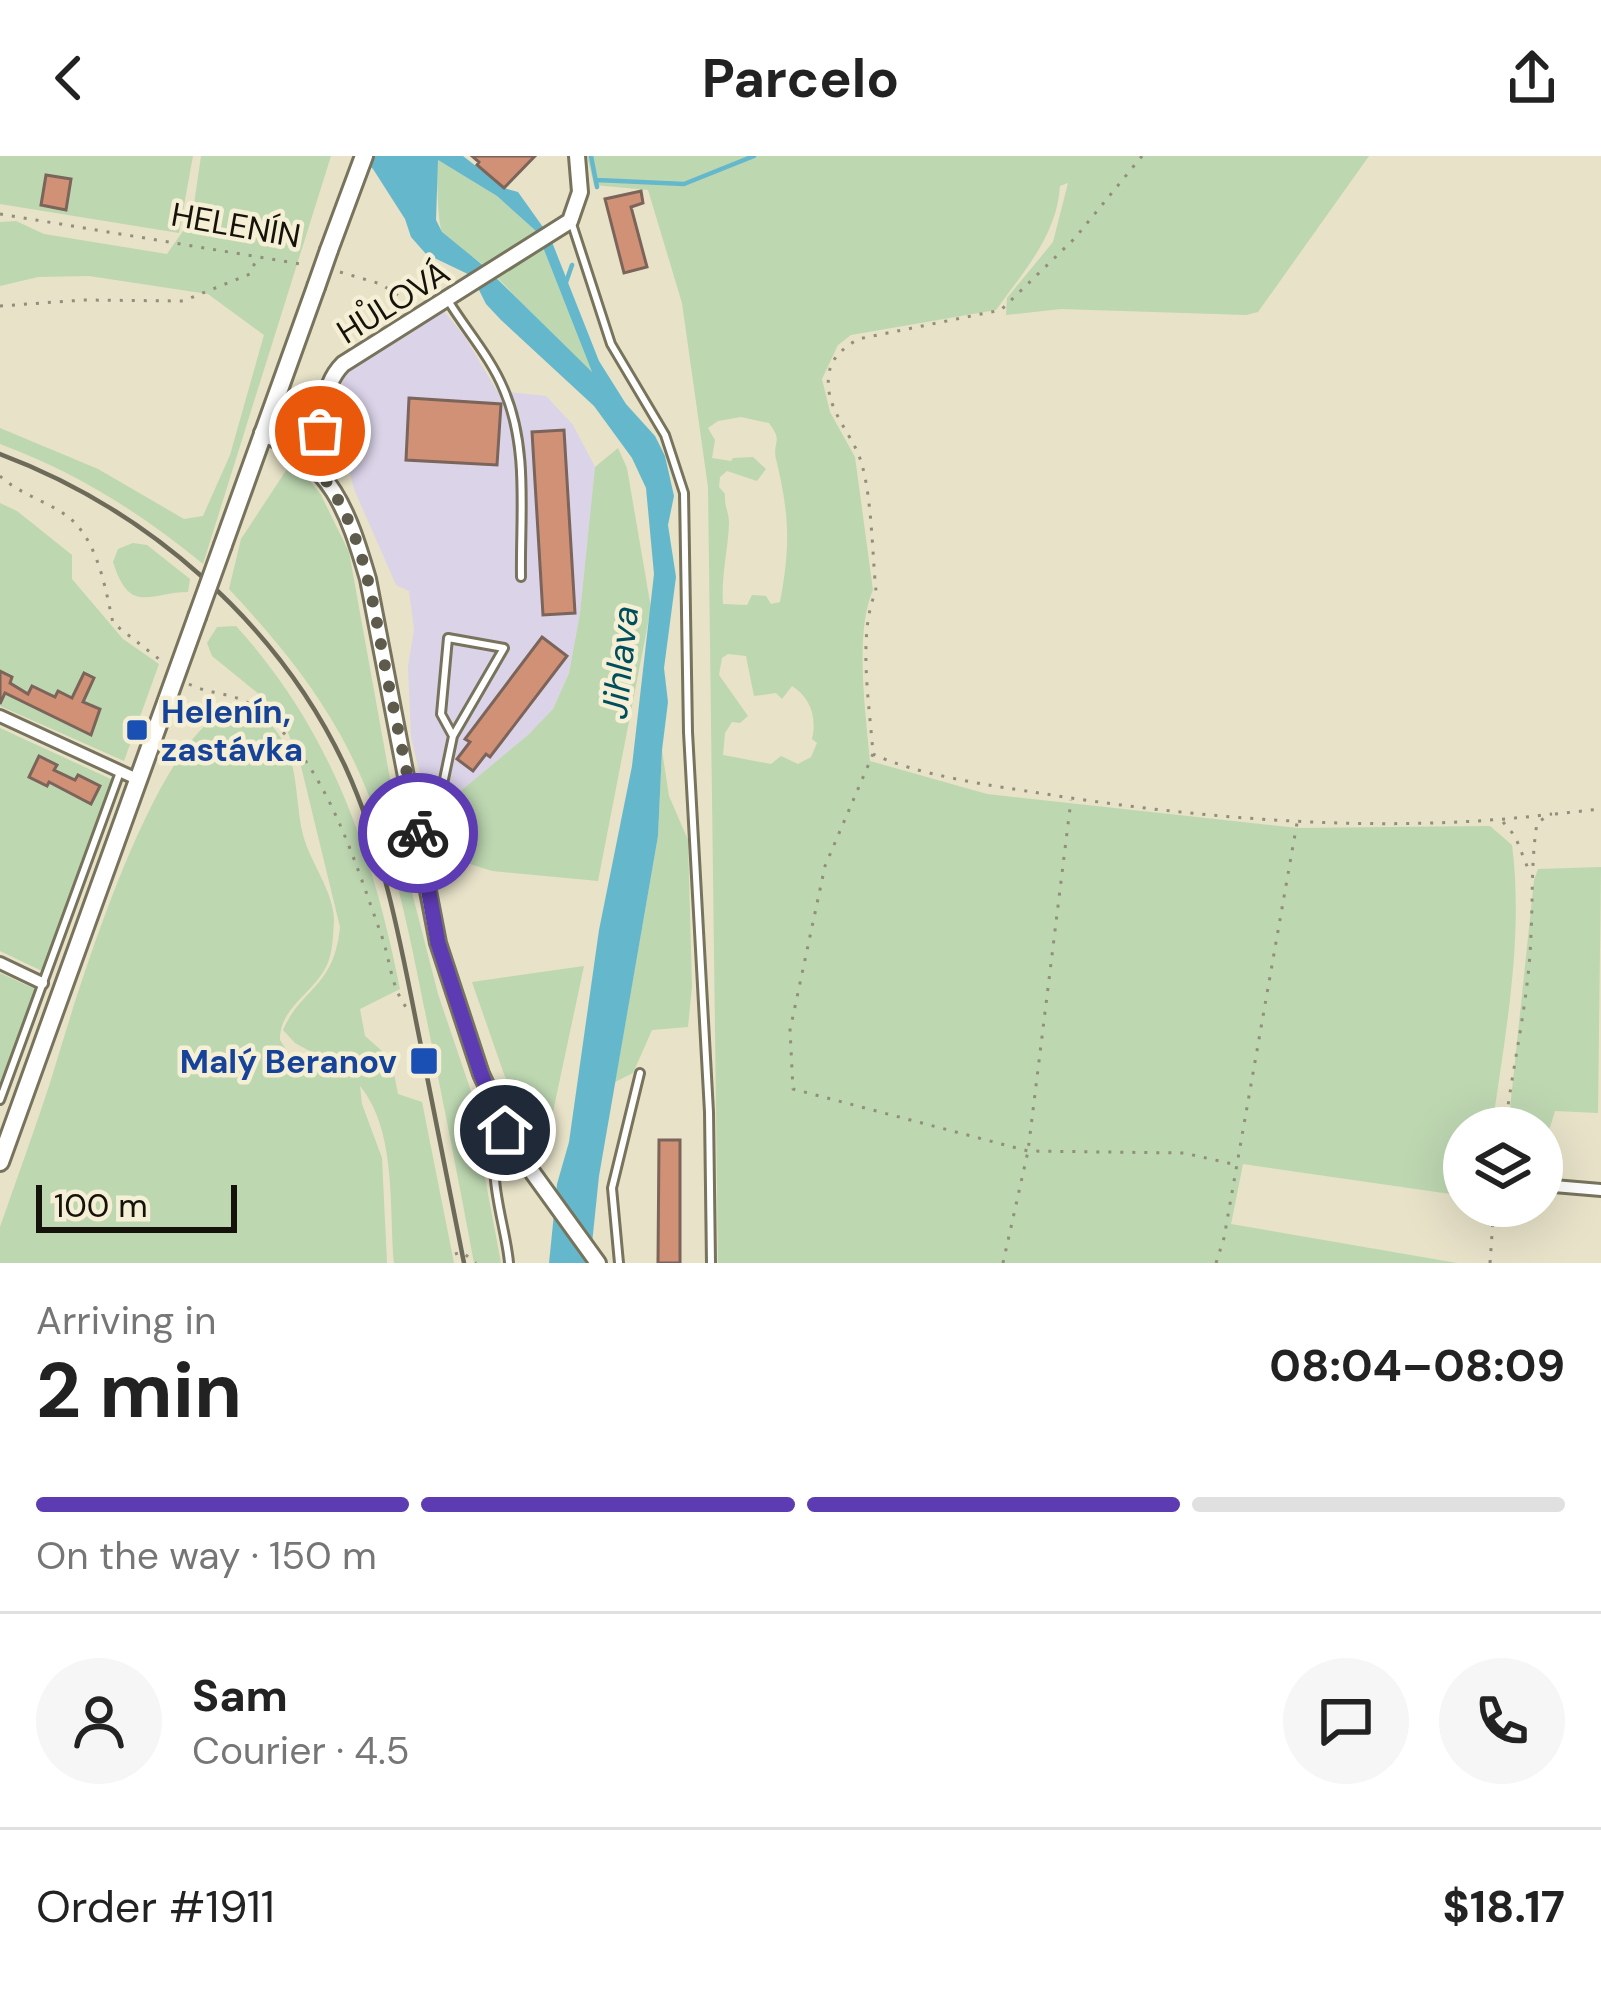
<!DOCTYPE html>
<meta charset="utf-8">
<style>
body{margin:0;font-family:"DM Sans",sans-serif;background:#f6f6f6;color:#222;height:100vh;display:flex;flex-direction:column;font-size:45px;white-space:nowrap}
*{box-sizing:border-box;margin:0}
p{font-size:39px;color:#767676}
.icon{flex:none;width:66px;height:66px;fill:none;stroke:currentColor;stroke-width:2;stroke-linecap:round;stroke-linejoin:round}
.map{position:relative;height:1107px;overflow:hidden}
.sheet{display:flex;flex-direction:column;background:#fff;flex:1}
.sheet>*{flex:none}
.controls{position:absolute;left:1443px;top:951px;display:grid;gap:24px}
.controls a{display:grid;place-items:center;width:120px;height:120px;border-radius:50%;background:#fff;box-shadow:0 12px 48px #0002;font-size:60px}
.scale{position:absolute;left:36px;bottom:30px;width:201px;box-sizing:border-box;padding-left:12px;border:6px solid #14120a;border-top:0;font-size:33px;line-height:42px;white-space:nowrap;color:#14120a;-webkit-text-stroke:9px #f4efd5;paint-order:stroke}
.pin{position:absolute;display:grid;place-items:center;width:102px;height:102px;color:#fff;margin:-51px;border:6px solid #fff;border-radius:50%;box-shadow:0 3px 12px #0007}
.courier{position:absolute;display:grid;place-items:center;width:120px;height:120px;margin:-60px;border:9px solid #5d3bb3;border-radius:50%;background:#fff;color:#222;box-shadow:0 3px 15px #0007}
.overview em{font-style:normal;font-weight:700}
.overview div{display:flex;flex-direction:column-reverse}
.overview{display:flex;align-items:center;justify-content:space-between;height:204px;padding:0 36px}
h1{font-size:78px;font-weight:700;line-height:90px}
.bar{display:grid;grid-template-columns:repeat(4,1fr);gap:18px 12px;align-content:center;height:144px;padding:0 36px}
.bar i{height:15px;border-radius:9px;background:#e0e0e0}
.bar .active{background:#5d3bb3}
.bar p{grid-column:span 4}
.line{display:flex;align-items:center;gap:30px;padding:0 36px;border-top:3px solid #e0e0e0}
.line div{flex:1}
.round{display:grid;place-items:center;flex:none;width:126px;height:126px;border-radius:63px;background:#f6f6f6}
header{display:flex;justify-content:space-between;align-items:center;height:156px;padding:0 36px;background:#fff;font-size:54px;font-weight:700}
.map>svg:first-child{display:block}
</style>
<header><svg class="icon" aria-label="back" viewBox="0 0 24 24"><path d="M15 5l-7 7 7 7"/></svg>Parcelo<svg class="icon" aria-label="share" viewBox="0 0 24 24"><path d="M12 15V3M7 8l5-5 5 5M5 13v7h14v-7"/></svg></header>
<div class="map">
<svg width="1601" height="1107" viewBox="0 0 1601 1107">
<rect width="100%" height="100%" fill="#e7e2c8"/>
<path fill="#dbd3e8" d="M444,155L465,181L497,235L546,240L573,269L595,311L580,457L569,516L553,553L528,579L451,643L426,642L411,581L408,511L414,473L409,435L396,429L354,333L339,275L343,219Z"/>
<path fill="#bdd7b1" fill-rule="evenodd" d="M0,0H193L179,77L0,48Z
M201,0H331L203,408C141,357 76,316 0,288V272L98,313L184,363L203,360L230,299L264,179L208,138L89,120L38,121L0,130V66L16,65L44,78L167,98L192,62Z
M587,0H1369L1258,156L1246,159L1061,153L1006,159L1007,142L1053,86L1068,27L1060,30C1057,79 1024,115 996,154L851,179L838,189L822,223L830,256L855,301L873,434C854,477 866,559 870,605L987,638L1298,672L1490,670L1512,689C1524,782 1505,879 1492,972H1464V1040L1243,1008L1231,1068L1457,1107H718L708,331L682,147L648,34L594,29ZM741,261L769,267C784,287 772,285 776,303C789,356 791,389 780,446L771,448L766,440L752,439L747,449L723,448C721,420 728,395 729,367C729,356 724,350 725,338L719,331L720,321L727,315L757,325L766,313L753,301L733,302L731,305L712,302L715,284L708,272L718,265ZM728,498L746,500L754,540L776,537L782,543L792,530C811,542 817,562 812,583L817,587L811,601L798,608L781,600L771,608L723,599L725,577L732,566L740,567L748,560L719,519L722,502Z
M438,4L497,40L537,76L592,216C552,189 523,144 486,111C472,99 453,91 442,76C438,70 436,11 438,4Z
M618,292L627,312L651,452L598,725L492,715L439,698L451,643L528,579L553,553L569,517L580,457L595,311Z
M287,313L306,320L321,339L349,396L407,717L438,838L478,956L483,1011L501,1107H474C459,1026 443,946 427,865C407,767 389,666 340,578C310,524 271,478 229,433L241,383Z
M0,347L17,355L72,399V423L123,483L159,508L124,605L0,550Z
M133,387L147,389L190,423L188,436C150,436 130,460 113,406L118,393Z
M236,470C331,574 373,697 400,833L360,853L365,880L391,903L398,938L422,946L454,1107H394C389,1052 397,975 360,930L362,948L382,1002L387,1107H0V1071C17,1022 35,973 51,924C67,873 189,436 281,582C299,610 295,647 303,679C310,706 334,736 334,764C333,779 333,796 327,809C314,837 279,852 280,884L290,900L337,910L295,887L283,874C302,831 334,832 340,771L300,606L286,572L265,543L212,500L207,487L217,471Z
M0,572L113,624L42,815L0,795Z
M662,594L669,640L688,684L692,830L688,871L652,874L633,917L615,926L658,680Z
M1601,711L1598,957L1555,955L1547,981H1542V972H1508L1534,724L1538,713Z
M584,810L551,965L529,964L505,921L472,826Z
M0,817L35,833L0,929Z"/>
<path fill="#65b8cc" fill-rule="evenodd" d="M359,0H463L504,32L518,36L550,81L599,205L626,248L655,280L665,300L674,340L668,369L676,421L664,512L668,546L662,594L658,680L599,1020L590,1107H549L557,1028L569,986L599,774L632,610L654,418L646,332L632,302L594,250L501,164L486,148L472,120L426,98L411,81L405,63L373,13ZM438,4L497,40L537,76L592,216L485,111L442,76L436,64Z"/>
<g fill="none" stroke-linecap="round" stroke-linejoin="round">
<path stroke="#65b8cc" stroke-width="4.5" d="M591,0L597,31
M597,24L684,28L754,0
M564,132L572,109"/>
</g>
<path fill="#d09177" stroke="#7b645a" stroke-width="3" d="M472,0H535L504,32L477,9L479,6Z
M46,19L71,23L66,54L41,49Z
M641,35L643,47L631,51L647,111L624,117L605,43Z
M409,242L501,248L497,309L406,304Z
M564,274L575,457L543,459L532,276Z
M542,481L567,500L490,601L486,598L473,615L457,603L470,586L465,583Z
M0,515L12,521L10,527L28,538L32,530L55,541L58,535L72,542L84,517L94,522L83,546L100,553L91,579L5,537L0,548Z
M39,600L57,609L54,614L75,624L78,619L100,630L91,648L49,626L47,630L29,621Z
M659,984H680V1107H658Z"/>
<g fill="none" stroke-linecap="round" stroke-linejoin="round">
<defs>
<path id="service" d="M572,68L611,188L665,279L684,337L688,576L709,956L711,1107
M449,146C467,175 491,202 504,234C529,292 520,359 521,421
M416,667L438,652L453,580L504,492L448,482L441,558L453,580
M0,944L120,616
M503,977C482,1011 506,1068 509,1107
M619,1107L612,1032L640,917"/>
<path id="minor" d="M0,560L139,624
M0,807L42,827
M1542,1029L1601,1034"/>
<path id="tertiary" d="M262,277C332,307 348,355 368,423L438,787L481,918L517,995L598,1107
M303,298C331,266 317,234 343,208L570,65L580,36L577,0"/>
<path id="secondary" d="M329,94L364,0
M223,389L316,131
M0,1006L197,461"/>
</defs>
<use href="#service" stroke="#77735c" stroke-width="12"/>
<use href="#minor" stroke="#77735c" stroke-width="16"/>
<use href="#tertiary" stroke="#77735c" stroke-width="20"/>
<use href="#secondary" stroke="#77735c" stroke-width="22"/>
<path stroke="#928e7b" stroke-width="3" stroke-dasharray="3 9" stroke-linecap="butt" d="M1142,0L1075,82L1001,154L858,183C844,192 831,201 829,218C824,247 845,270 857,295C872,327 872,398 876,435C857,478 870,551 873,598C914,618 987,629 1033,636C1198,663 1385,679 1552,658
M0,58L307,109
M340,116L381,128L412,149
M0,150L84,144L183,145L250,118L257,102
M0,320C21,340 57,348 75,367C99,392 106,435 113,467L164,507
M189,528C208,538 233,537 250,548C323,596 353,701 381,778C391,805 390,832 409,855
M873,598L825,710L790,874L793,933L1028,995L1184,997L1237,1009
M1555,658L1601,653
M1503,666L1515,680L1529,715
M1505,972C1513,907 1529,843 1531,778C1533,740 1531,705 1537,667L1546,661
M455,1098L462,1096L476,1107
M1003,1107L1028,995L1071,644
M1216,1107L1224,1082L1297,667
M1490,1107L1494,1050"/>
<use href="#service" stroke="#fff" stroke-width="6"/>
<use href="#minor" stroke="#fff" stroke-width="10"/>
<use href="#tertiary" stroke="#fff" stroke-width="14"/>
<use href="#secondary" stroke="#fff" stroke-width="16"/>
<path stroke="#6d6a5a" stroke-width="4.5" d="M0,298C147,353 278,467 345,610C382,691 399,778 416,865C432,945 448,1026 464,1107"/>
<defs>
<path id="secondary-bridge" d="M316,131L329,94
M197,461L223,389"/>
</defs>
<use href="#secondary-bridge" stroke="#77735c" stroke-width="22" stroke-linecap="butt"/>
<use href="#secondary-bridge" stroke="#fff" stroke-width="16"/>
</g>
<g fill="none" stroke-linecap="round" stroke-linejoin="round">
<path stroke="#5e5b4c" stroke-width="12" stroke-dasharray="0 21.6" d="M320,275L303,298C363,355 372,444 387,521C398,573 409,625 418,677"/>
<path stroke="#5d3bb3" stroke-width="15" d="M418,677L438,787L481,918L505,974"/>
</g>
<g fill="#1a4fb4" stroke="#f4efd5" stroke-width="4.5">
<rect x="125" y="562" width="24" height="24" rx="6"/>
<rect x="409" y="890" width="30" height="30" rx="6"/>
</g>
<g text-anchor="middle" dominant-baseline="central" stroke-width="9" stroke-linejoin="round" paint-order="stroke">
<g font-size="33" fill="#14120a" stroke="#f4efd5">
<text transform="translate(236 69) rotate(10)">HELENÍN</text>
<text transform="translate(393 146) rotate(-32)">HŮLOVÁ</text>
</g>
<g font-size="33" font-weight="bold" fill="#164399" stroke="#f4efd5" text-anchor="start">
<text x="161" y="555">Helenín,<tspan x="161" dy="38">zastávka</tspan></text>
<text x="397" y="905" text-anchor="end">Malý Beranov</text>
</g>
<g font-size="36" font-style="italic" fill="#004e5c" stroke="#f4efd5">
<text transform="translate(620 506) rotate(-84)">Jihlava</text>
</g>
</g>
</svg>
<div class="controls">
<a><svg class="icon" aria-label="layers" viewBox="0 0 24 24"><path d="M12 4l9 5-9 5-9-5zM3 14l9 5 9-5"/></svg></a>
</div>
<div class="scale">100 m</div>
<div class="pin" style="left:320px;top:275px;background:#ea580c"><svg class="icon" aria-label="bag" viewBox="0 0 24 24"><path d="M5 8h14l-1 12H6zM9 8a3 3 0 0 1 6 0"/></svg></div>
<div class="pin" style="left:505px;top:974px;background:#1f2937"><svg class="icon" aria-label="home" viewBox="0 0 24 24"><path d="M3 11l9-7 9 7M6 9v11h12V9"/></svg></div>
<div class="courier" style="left:418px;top:677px"><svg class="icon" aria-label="bike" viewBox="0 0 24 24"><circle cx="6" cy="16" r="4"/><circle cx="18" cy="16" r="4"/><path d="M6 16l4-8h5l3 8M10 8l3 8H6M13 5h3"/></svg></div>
</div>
<section class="sheet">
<div class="overview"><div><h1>2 min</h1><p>Arriving in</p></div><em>08:04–08:09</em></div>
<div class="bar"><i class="active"></i><i class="active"></i><i class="active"></i><i></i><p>On the way · 150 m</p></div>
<div class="line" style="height:216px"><a class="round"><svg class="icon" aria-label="person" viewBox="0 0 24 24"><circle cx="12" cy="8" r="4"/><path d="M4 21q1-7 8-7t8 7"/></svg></a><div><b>Sam</b><p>Courier · 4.5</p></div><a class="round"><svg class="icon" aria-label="chat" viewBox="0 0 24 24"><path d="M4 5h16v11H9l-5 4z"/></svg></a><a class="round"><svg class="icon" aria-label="phone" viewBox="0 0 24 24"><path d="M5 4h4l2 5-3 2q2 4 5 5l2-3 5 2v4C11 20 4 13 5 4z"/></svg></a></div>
<div class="line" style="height:156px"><div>Order #1911</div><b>$18.17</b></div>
</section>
